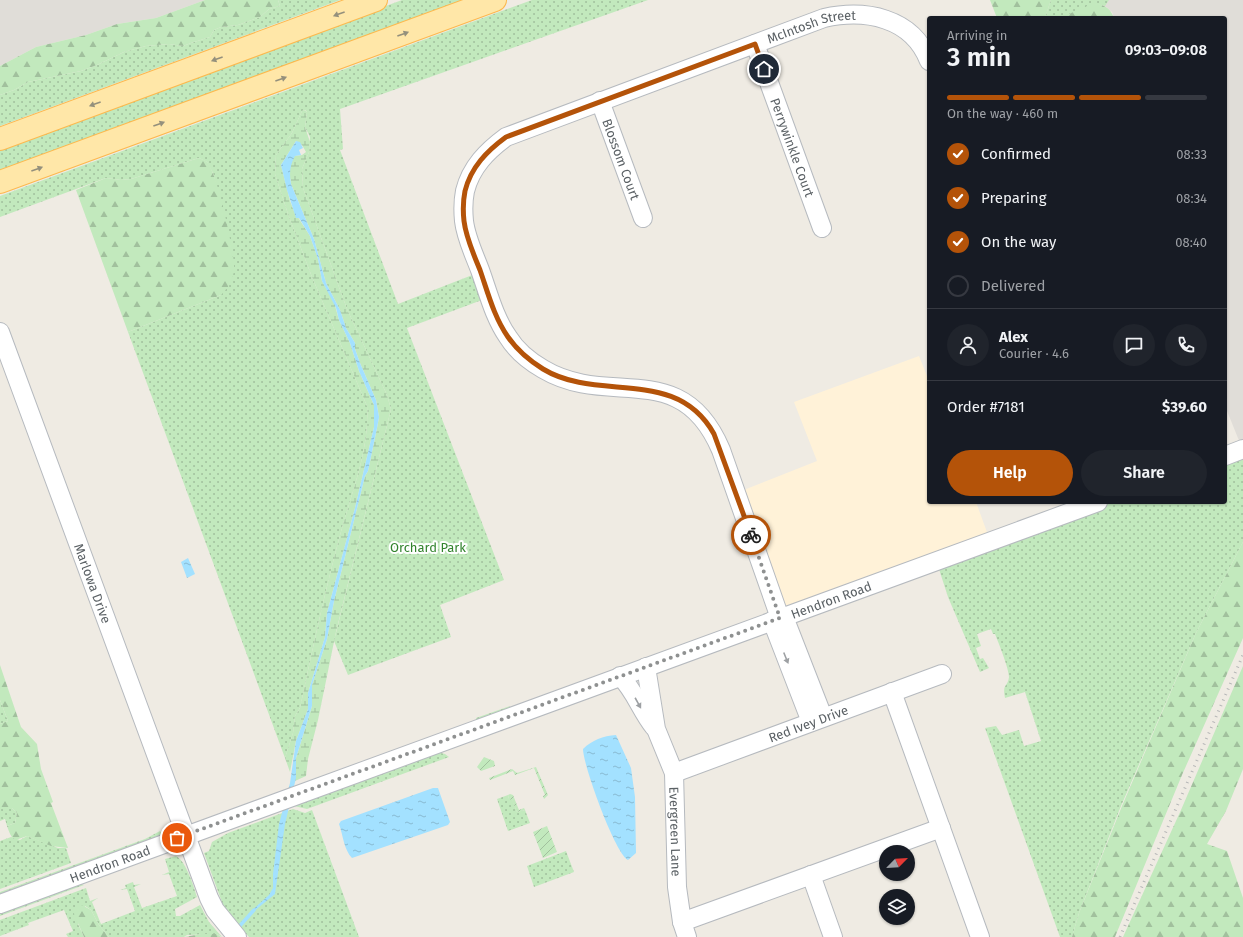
<!DOCTYPE html>
<meta charset="utf-8">
<style>
body{margin:0;font-family:"Fira Sans",sans-serif;background:#20242c;color:#f1f3f6;height:100vh;display:flex;flex-direction:column;font-size:15px;white-space:nowrap}
*{box-sizing:border-box;margin:0}
p{font-size:13px;color:#9ea1a6}
.icon{flex:none;width:22px;height:22px;fill:none;stroke:currentColor;stroke-width:2;stroke-linecap:round;stroke-linejoin:round}
.map{position:relative;flex:1;overflow:hidden}
.drawer{position:absolute;left:927px;top:16px;width:300px;height:488px;display:flex;flex-direction:column;background:#171b24;border-radius:4px;box-shadow:0 1px 3px #0004}
.drawer>*{flex:none}
.needle{width:26px;rotate:66deg}
.fabs{position:absolute;left:879px;top:845px;display:grid;gap:8px}
.fabs a{display:grid;place-items:center;width:36px;height:36px;border-radius:50%;background:#171b24;box-shadow:0 1px 3px #0004;font-size:20px}
.pin{position:absolute;display:grid;place-items:center;width:34px;height:34px;color:#fff;margin:-17px;border:2px solid #fff;border-radius:50%;box-shadow:0 1px 4px #0007}
.courier{position:absolute;display:grid;place-items:center;width:40px;height:40px;margin:-20px;border:3px solid #b45309;border-radius:50%;background:#fff;color:#222;box-shadow:0 1px 5px #0007}
.overview em{font-style:normal;font-weight:600}
.overview div{display:flex;flex-direction:column-reverse}
.overview{display:flex;align-items:center;justify-content:space-between;height:68px;padding:0 20px}
h1{font-size:26px;font-weight:600;line-height:30px}
.bar{display:grid;grid-template-columns:repeat(4,1fr);gap:6px 4px;align-content:center;height:48px;padding:0 20px}
.bar i{height:5px;border-radius:3px;background:#363941}
.bar .selected{background:#b45309}
.bar p{grid-column:span 4}
.line{display:flex;align-items:center;gap:10px;padding:0 20px;border-top:1px solid #363941}
.line div{flex:1}
.round{display:grid;place-items:center;flex:none;width:42px;height:42px;border-radius:21px;background:#20242c}
ol{padding:0 20px;list-style:none}
li{display:flex;align-items:center;gap:12px;height:44px}
li p{margin-inline-start:auto}
li .icon{padding:4px;border-radius:50%;background:#b45309;color:#fff;stroke-width:4}
li:last-child{color:#9ea1a6}
li i{width:22px;height:22px;border:2px solid #363941;border-radius:50%}
.action{display:flex;gap:8px;margin-top:auto;padding:8px 20px}
.action a{flex:1;height:46px;border-radius:24px;background:#b45309;color:#fff;font-size:16px;font-weight:600;line-height:46px;text-align:center}
.action a+a{background:#20242c;color:#f1f3f6}
.map>svg:first-child{display:block}
</style>
<div class="map">
<svg width="1243" height="937" viewBox="0 0 1243 937">
<defs>
<pattern id="grass-dots" width="8" height="8" patternUnits="userSpaceOnUse"><rect width="8" height="8" fill="#c2e9bd"/><path d="M2 2h.1M6 6h.1" fill="none" stroke="#a1c09d" stroke-width="1.8" stroke-linecap="round"/></pattern>
<pattern id="forest-firs" width="22" height="20" patternUnits="userSpaceOnUse"><rect width="22" height="20" fill="#c2e9bd"/><path d="M5 1l3.5 6h-7zM16 11l3.5 6h-7z" fill="#a1c09d"/></pattern>
<pattern id="wetland-marsh" width="20" height="14" patternUnits="userSpaceOnUse"><rect width="20" height="14" fill="#c2e9bd"/><path d="M1 5h8M5 5V1M11 12h8M15 12V8" fill="none" stroke="#a1c09d"/></pattern>
<pattern id="garden-furrows" width="10" height="10" patternUnits="userSpaceOnUse"><rect width="10" height="10" fill="#c2e9bd"/><path d="M-1 1l2-2M0 10L10 0M9 11l2-2" fill="none" stroke="#a1c09d"/></pattern>
<pattern id="water-ripples" width="26" height="14" patternUnits="userSpaceOnUse"><rect width="26" height="14" fill="#a3e1ff"/><path d="M2 4q2-2 4 0t4 0M15 11q2-2 4 0t4 0" fill="none" stroke="#88bad2"/></pattern>
</defs>
<rect width="100%" height="100%" fill="#efebe3"/>
<path fill="#fff2d8" d="M919,356L929,381V502H976L988,535L772,613L736,493L817,461L794,402Z"/>
<path fill="#e0ddd8" d="M0,0H205L156,18L117,24L86,35L36,47L0,66Z
M1051,0H1243V442L1240,443L1225,406V18H1114L1112,12L1105,6L1098,4L1089,5L1060,18H1045Z"/>
<path fill="url(#grass-dots)" d="M278,0H340L0,126V95L14,90L28,82L81,71L97,65L124,52L146,46L169,44L183,46L191,43L210,37L214,30L221,27L238,25L260,17L269,9L280,6Z
M402,0H470L0,174V149Z
M532,0H648L340,109L343,149L340,150L398,304L480,272L490,297L407,328L504,580L440,605L451,637L348,675L334,641L391,409L387,395L347,309L303,188L302,169L309,152L310,137L305,127L307,112L305,110L302,111L292,133L276,155L275,174L288,214L312,277L367,406C370,451 350,496 339,539C324,595 312,652 300,708L295,716L293,733L285,758L128,332L221,295L226,224L213,173L207,162L199,158L131,179L121,180L106,178L0,217V196Z
M1051,0H1109L1105,6C1088,0 1075,16 1058,18C1054,19 1050,18 1045,18Z
M1243,455V542L1196,633L1121,806L1079,913L1072,937H1060L985,728L996,726L1002,735L1019,730L1024,746L1041,741L1025,692L1005,698C1002,683 1008,687 1009,677C1009,669 999,644 995,634H993L991,629L977,634L981,646L976,648L980,659L983,658L989,668L980,672L948,597L938,566L1114,502H1225V461Z
M0,700L8,721L0,724Z
M510,706L509,709L476,721V718Z
M437,752L445,754L449,757L307,809L294,806L251,822Z
M508,795L509,799H512L517,812L525,810L530,823L508,831L497,799Z
M5,807L12,808L17,813L15,823L7,826L5,819L0,821V808Z
M293,809L305,813L312,810L359,937H249L230,916L223,905L204,853L209,851L212,842L228,833Z
M160,831L162,834L148,840L0,895V892L145,839Z
M27,836L58,848H66L71,863L0,889V841L11,837L20,840Z
M566,851L574,872L534,887L527,866Z
M176,856C186,861 194,887 197,897L175,909L176,916H180L200,905L209,922L222,937L217,934L187,935L184,937H109L99,925L91,910L85,906L78,924L84,937H68L66,934L73,931L64,910L28,923L29,925L0,936V920L86,888L90,901L98,898L92,902L101,924L135,911L127,889L120,890L126,888L125,885L133,882L134,885L141,884L134,887L142,908L177,896L169,874L162,875L169,872L165,859Z
M81,884L84,885L0,916V912Z"/>
<path fill="url(#forest-firs)" d="M205,0H278L280,6L269,9L260,17L238,25L221,27L214,30L210,37L191,43L183,46L169,44L146,46L124,52L97,65L81,71L28,82L14,90L0,95V66L36,47L86,35L117,24L156,18Z
M990,0H1051L1045,18H997Z
M1098,4C1107,6 1111,10 1114,18H1060L1089,5Z
M199,158C201,159 205,160 207,162C217,172 235,254 234,269C233,280 229,287 221,295L128,332L76,190L106,178L121,180L131,179Z
M1243,542V638L1182,775L1117,932L1115,937H1072L1079,913L1122,806L1196,633Z
M0,665L21,727L37,744L41,769L53,802L51,803L68,848L51,846L27,836C13,842 12,840 7,826L15,823L17,813L12,808H0V724L8,721L0,700Z
M1243,666V769L1226,811L1207,844L1227,851L1243,898V937H1123L1181,810Z
M82,905L91,910L99,925L109,937H84L74,914L75,908Z
M201,934H217L221,937H184Z"/>
<path fill="url(#wetland-marsh)" d="M304,110L307,112L305,127L310,142L309,152L302,169L303,188L347,309L387,395L391,409L336,632L318,720L308,759L306,776L295,781L296,758L312,706V685L327,639L334,601L365,476L368,471L377,428L379,417L376,400L360,363L355,349V343L346,328L340,310L326,283L314,239L291,184C289,174 289,164 294,156L302,155L306,152L302,145L296,141L281,165L290,201L294,211L310,236L318,259L322,281L334,302L339,320L350,343L359,371L374,405V427L355,508L327,613L325,637L308,693V709L296,741L290,772L285,758L293,733L295,716L300,708C312,652 324,595 339,539C350,496 370,451 367,406L312,277L288,214L275,174L276,155L292,133L302,111Z"/>
<path fill="url(#garden-furrows)" d="M484,757L494,761L495,766L481,771L477,767Z
M536,767L548,795L544,799L543,796L545,795L534,768L515,775L513,771L490,780L489,778L512,769L517,773Z
M510,794L513,795L519,810L524,808L525,810L517,812L512,800L509,799L508,795Z
M547,826L557,852L543,858L533,832Z"/>
<path fill="url(#water-ripples)" d="M296,141L300,142L303,148L299,150L301,155L295,156C290,165 289,173 291,184L314,239L326,283L340,310L346,328L355,343V349L360,363L376,400L379,417L377,428L368,471L365,476L334,601L327,639L312,685V706L296,758V778L285,824L275,894L252,913L250,912L269,895L273,888V874L279,824L290,783L296,741L308,709V693L325,637L327,613L355,508L374,427V405L359,371L350,343L339,320L336,308L322,281L318,259L310,236L299,218H296L287,190L281,165Z
M188,558L195,574L187,578L181,562Z
M616,735L631,768L635,797L636,853L628,860C615,853 583,765 583,749C592,740 603,736 616,735Z
M433,788H438L450,822L448,825L352,858C344,850 343,835 339,824L341,821Z"/>
<g fill="none" stroke-linecap="round" stroke-linejoin="round">
<path stroke="#a3e1ff" stroke-width="3.5" d="M237,929L254,910"/>
<defs>
<g id="minor">
<path id="s1" d="M755,44L822,228"/>
<path id="s2" d="M600,101L643,218"/>
<path id="s3" d="M0,332L209,898L215,910L237,937"/>
<path d="M1225,456L1243,449"/>
<path d="M784,617L823,717"/>
<path id="s4" d="M780,618L721,450C681,356 610,409 543,369C529,361 516,350 508,337C494,317 488,292 480,270C474,254 466,238 464,221C463,211 463,201 465,191C471,167 487,151 506,137L824,18C865,9 912,17 929,61"/>
<path d="M772,621L811,722"/>
<path id="s5" d="M646,667L656,729L674,773L677,887L682,922L687,937"/>
<path d="M620,676C635,691 641,711 654,727"/>
<path d="M892,692L980,937"/>
<path id="s6" d="M674,773L942,674"/>
<path d="M811,875L833,937"/>
<path id="s7" d="M0,904L1098,502"/>
<path d="M682,922L941,828"/>
</g>
<path id="major" d="M0,139L376,0
M0,182L495,0"/>
</defs>
<use href="#minor" stroke="#b6babf" stroke-width="20"/>
<use href="#major" stroke="#fdb94e" stroke-width="24"/>
<use href="#minor" stroke="#fff" stroke-width="18"/>
<use href="#major" stroke="#ffe7a8" stroke-width="22"/>
<path stroke="#b3b4b5" stroke-width="3" stroke-dasharray="1 5" stroke-linecap="butt" d="M1120,937L1243,655"/>
</g>
<defs><path id="oneway-solid" d="M-6-.8H1V-3.2L6.5 0L1 3.2V.8H-6Z"/></defs>
<g fill="#94907c">
<use href="#oneway-solid" transform="translate(339 14) rotate(160)"/>
<use href="#oneway-solid" transform="translate(403 34) rotate(-20)"/>
<use href="#oneway-solid" transform="translate(217 59) rotate(160)"/>
<use href="#oneway-solid" transform="translate(281 79) rotate(-20)"/>
<use href="#oneway-solid" transform="translate(95 104) rotate(160)"/>
<use href="#oneway-solid" transform="translate(159 124) rotate(-20)"/>
<use href="#oneway-solid" transform="translate(37 169) rotate(-20)"/>
</g>
<g fill="#9da0a3">
<use href="#oneway-solid" transform="translate(786 658) rotate(68)"/>
<use href="#oneway-solid" transform="translate(638 703) rotate(61)"/>
</g>
<g fill="none" stroke-linecap="round" stroke-linejoin="round">
<path stroke="#8f9191" stroke-width="4" stroke-dasharray="0 7.2" d="M177,838L780,618L751,535"/>
<path stroke="#b45309" stroke-width="5" d="M751,535L714,434C676,366 599,403 543,369C530,361 517,350 508,337C494,317 488,293 480,270C474,255 466,238 464,221C463,212 463,201 465,191C471,167 487,151 506,137L755,44L764,69"/>
</g>
<g text-anchor="middle" dominant-baseline="central" stroke-width="4" stroke-linejoin="round" paint-order="stroke">
<g font-size="13" fill="#5b6165" stroke="#fff">
<text stroke="none"><textPath href="#s4" startOffset="983">McIntosh Street</textPath></text>
<text stroke="none"><textPath href="#s1" startOffset="110">Perrywinkle Court</textPath></text>
<text stroke="none"><textPath href="#s2" startOffset="62">Blossom Court</textPath></text>
<text stroke="none"><textPath href="#s3" startOffset="268">Marlowa Drive</textPath></text>
<text stroke="none"><textPath href="#s7" startOffset="885">Hendron Road</textPath></text>
<text stroke="none"><textPath href="#s6" startOffset="143">Red Ivey Drive</textPath></text>
<text stroke="none"><textPath href="#s5" startOffset="169">Evergreen Lane</textPath></text>
<text stroke="none"><textPath href="#s7" startOffset="117">Hendron Road</textPath></text>
</g>
<g font-size="13" fill="#32832d" stroke="#fff">
<text x="428" y="547">Orchard Park</text>
</g>
</g>
</svg>
<div class="fabs">
<a><svg class="needle" viewBox="-14 -14 28 28"><path d="M0-13l5 13h-10z" fill="#e53935"/><path d="M0 13l5-13h-10z" fill="#9ea1a6"/></svg></a>
<a><svg class="icon" aria-label="layers" viewBox="0 0 24 24"><path d="M12 4l9 5-9 5-9-5zM3 14l9 5 9-5"/></svg></a>
</div>
<div class="pin" style="left:177px;top:838px;background:#ea580c"><svg class="icon" aria-label="bag" viewBox="0 0 24 24"><path d="M5 8h14l-1 12H6zM9 8a3 3 0 0 1 6 0"/></svg></div>
<div class="pin" style="left:764px;top:69px;background:#1f2937"><svg class="icon" aria-label="home" viewBox="0 0 24 24"><path d="M3 11l9-7 9 7M6 9v11h12V9"/></svg></div>
<div class="courier" style="left:751px;top:535px"><svg class="icon" aria-label="bike" viewBox="0 0 24 24"><circle cx="6" cy="16" r="4"/><circle cx="18" cy="16" r="4"/><path d="M6 16l4-8h5l3 8M10 8l3 8H6M13 5h3"/></svg></div>
<section class="drawer">
<div class="overview"><div><h1>3 min</h1><p>Arriving in</p></div><em>09:03–09:08</em></div>
<div class="bar"><i class="selected"></i><i class="selected"></i><i class="selected"></i><i></i><p>On the way · 460 m</p></div>
<ol>
<li><svg class="icon" aria-label="check" viewBox="0 0 24 24"><path d="M5 12l5 5 9-10"/></svg>Confirmed<p>08:33</p></li>
<li><svg class="icon" aria-label="check" viewBox="0 0 24 24"><path d="M5 12l5 5 9-10"/></svg>Preparing<p>08:34</p></li>
<li><svg class="icon" aria-label="check" viewBox="0 0 24 24"><path d="M5 12l5 5 9-10"/></svg>On the way<p>08:40</p></li>
<li><i></i>Delivered</li>
</ol>
<div class="line" style="height:72px"><a class="round"><svg class="icon" aria-label="person" viewBox="0 0 24 24"><circle cx="12" cy="8" r="4"/><path d="M4 21q1-7 8-7t8 7"/></svg></a><div><b>Alex</b><p>Courier · 4.6</p></div><a class="round"><svg class="icon" aria-label="chat" viewBox="0 0 24 24"><path d="M4 5h16v11H9l-5 4z"/></svg></a><a class="round"><svg class="icon" aria-label="phone" viewBox="0 0 24 24"><path d="M5 4h4l2 5-3 2q2 4 5 5l2-3 5 2v4C11 20 4 13 5 4z"/></svg></a></div>
<div class="line" style="height:52px"><div>Order #7181</div><b>$39.60</b></div>
<div class="action"><a>Help</a><a>Share</a></div>
</section>
</div>
